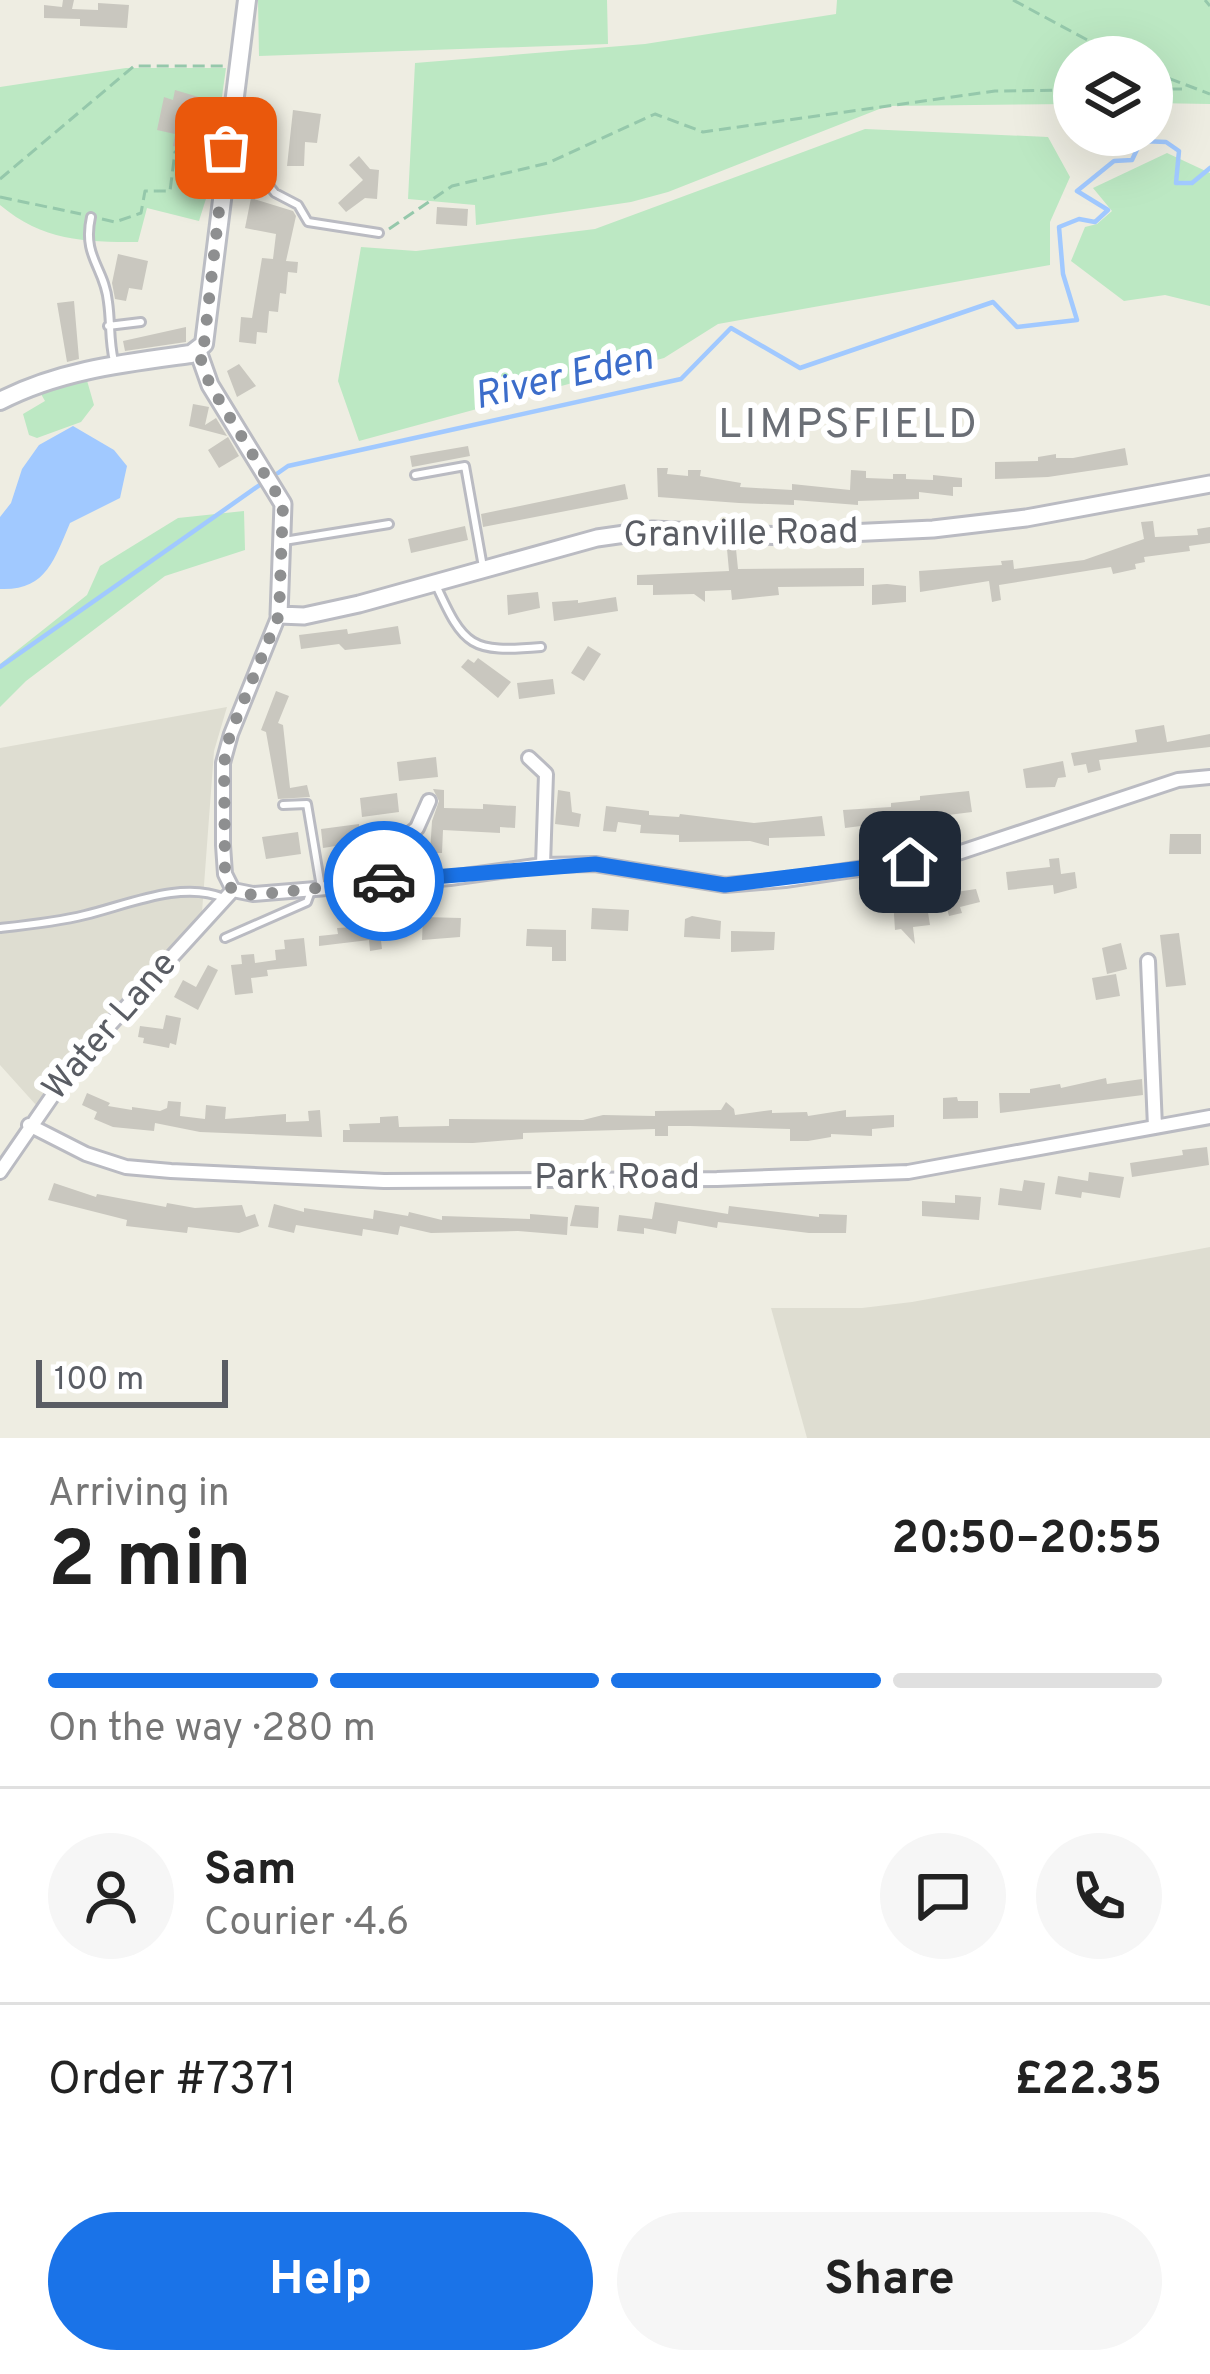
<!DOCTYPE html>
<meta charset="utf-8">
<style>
body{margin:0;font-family:Overpass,sans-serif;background:#f6f6f6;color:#222;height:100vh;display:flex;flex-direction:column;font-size:45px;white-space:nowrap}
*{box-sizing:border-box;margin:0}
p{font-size:39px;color:#767676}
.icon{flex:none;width:66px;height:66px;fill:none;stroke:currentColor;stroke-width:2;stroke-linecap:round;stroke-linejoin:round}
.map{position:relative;height:1438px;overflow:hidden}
.panel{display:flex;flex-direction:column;background:#fff;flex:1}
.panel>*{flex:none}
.buttons{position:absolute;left:1053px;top:36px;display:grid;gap:24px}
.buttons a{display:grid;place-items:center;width:120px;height:120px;border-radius:50%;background:#fff;box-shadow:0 12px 48px #0002;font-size:60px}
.scale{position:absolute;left:36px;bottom:30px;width:192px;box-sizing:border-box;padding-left:12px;border:6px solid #5a5d64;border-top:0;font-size:33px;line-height:42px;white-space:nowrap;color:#5a5d64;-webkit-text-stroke:9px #fff;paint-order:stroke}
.pin{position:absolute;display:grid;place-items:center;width:102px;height:102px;color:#fff;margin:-51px;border-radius:24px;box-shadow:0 6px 18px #0006}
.courier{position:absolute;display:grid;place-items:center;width:120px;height:120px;margin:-60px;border:9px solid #1a73e8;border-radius:50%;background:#fff;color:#222;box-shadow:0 3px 15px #0007}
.headline em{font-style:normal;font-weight:700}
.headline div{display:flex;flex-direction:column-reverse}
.headline{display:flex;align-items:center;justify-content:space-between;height:204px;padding:0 48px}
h1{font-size:78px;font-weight:700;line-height:90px}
.bar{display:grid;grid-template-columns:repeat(4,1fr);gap:18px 12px;align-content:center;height:144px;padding:0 48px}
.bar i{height:15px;border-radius:9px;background:#e0e0e0}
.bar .selected{background:#1a73e8}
.bar p{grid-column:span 4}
.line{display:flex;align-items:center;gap:30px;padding:0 48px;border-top:3px solid #e0e0e0}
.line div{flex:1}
.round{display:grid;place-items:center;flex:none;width:126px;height:126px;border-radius:63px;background:#f6f6f6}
.button{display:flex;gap:24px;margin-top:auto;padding:24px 48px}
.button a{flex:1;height:138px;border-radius:72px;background:#1a73e8;color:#fff;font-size:48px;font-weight:700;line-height:138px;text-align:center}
.button a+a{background:#f6f6f6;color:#222}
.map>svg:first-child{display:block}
</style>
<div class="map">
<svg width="1210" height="1438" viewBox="0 0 1210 1438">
<rect width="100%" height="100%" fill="#eeede2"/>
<path fill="#deddd1" d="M227,707L214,751L202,912L36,1105L0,1065V748Z
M1210,1247V1438H807L771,1308H862L912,1302Z"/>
<path fill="#bce8c3" d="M258,0H607L608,44L259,56Z
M837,0H1210V104L1152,103V57H1074V104L887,106L668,192L631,202L476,225L475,205L408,199L415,63L645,44L836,14Z
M126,68H226L209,189L199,221L147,208L138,242C83,242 43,241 0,205V87Z
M865,129L1048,137L1070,177L1050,222V265L718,324L664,358L359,441L338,381L361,247L416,251L595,229Z
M1167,153L1210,173V306L1165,295L1124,301L1071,261L1085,227L1097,224L1112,211L1093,188Z
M86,377L94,405L81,422L37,438L29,435L23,414L45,401L37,387Z
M244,511L245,550L165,576L26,681L0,707V664L87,595L100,566L178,518Z"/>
<path fill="#a1c9ff" d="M73,426L114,450L127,466L120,498L70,523C54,560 46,591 0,589V517L11,503L22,469L39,445Z"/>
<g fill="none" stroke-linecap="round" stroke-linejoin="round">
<path stroke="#a1c9ff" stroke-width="4.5" d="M278,473L288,466L681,379L731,328L800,368L993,302L1017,327L1077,320L1063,274L1059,227L1079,219L1095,222L1108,210L1077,191L1114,161L1132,160L1141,141L1166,142L1179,151L1176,183H1192L1210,168
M0,667L264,482"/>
</g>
<path fill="#c9c7bf" d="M63,0H74L72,9L98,10V3L129,5L127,28L80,26V19L44,18V5L62,7Z
M175,90L212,101L204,140L196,139L194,151L173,146L175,134L157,130L164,97L173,100Z
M293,110L321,114L317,143L305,142L304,166H287Z
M359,156L370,169L379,170L377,199L365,198L346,212L338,203L363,180L349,165Z
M251,198L293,211L296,216L286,261L298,262L297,273L288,272L286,294L280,293L278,312L269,311L267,333L257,332L256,344L239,342L241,317L252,318L262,258L273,259L276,234L245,228Z
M437,207L468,209L467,226L436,224Z
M118,254L148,261L142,290L129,288L126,301L115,299L112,283Z
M74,301L79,359L67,362L57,303Z
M186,327V342L125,351L123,341Z
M239,364L256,386L237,397L227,371Z
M193,404L209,407L205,425L216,418L227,436L189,426Z
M228,437L239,456L219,468L208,450Z
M468,446L470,456L412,467L410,456Z
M1125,448L1128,465L1048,477L995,479V462L1038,461V457L1056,454V458H1073Z
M657,468H668L667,474L688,476V470H701L700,476L741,483L740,487L792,490V484L850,490L851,470L866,471V478L893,479V474H906V479L933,480V475L962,478V487H953V496L919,492V499L858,501V505L794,500V505L739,503L658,497Z
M625,484L628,499L483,527L481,514Z
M1153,521L1155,537L1198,535L1197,529L1210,527V543L1189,546L1190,551L1144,557L1145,562L1135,564L1136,569L1113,574L1111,567L999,585L1001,600L992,602L989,581L920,592L919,571L1002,565L1001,561L1013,560L1014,569L1084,560L1144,539L1141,522Z
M465,526L468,540L411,553L408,539Z
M727,549H736L738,569L864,568V586L778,587L779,595L732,600L731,590L705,591V602L694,594L653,595V585H637V575L729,571Z
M887,584L906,586V602L872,605V585Z
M538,592L540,608L508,615L507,595Z
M616,597L618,611L554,621L552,602L578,600V603Z
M398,626L401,644L345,650L339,644L301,649L299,635L347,629L348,634Z
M588,646L601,654L584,681L571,673Z
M478,658L511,682L498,698L461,667L468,659L474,663Z
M553,679L555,694L519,699L517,683Z
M276,691L289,696L278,723L283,725L290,788L307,785L310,797L278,799L266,732L261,730Z
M1164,725L1167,742L1210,734V747L1099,760L1101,770L1088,773L1086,764L1074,766L1071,753L1137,742L1135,730Z
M436,757L438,777L399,781L397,762Z
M1063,761L1066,777L1058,778L1055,787L1026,788L1023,769Z
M433,789L444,790V808L483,809V804L516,806L515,828L500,827V833L443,830L442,853H430L432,821L439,801Z
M558,790L570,792L572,812L581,814L579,827L555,824Z
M969,791L972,812L845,828L843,810L891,807V803L920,800V796Z
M397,793L399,812L362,817L360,798Z
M606,806L649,811V815L679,817L680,814L754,823L822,816L825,836L769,838V846L750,841L679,842V835L640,833L641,825L618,822L616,832L603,831Z
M359,824L361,842L323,848L321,829Z
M298,832L301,854L266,859L262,837Z
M1170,834H1201V854H1169Z
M1059,858L1061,874L1075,872L1077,888L1054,894L1053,885L1008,890L1006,872L1050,867L1049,859Z
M976,889L980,902L960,907L962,913L949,916L943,894Z
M903,898L905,910L927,906L930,925L913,927L915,944L901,929L895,930L893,899Z
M592,908L629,910L628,931L591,929Z
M692,916L721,921L720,939L684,937L685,919Z
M423,917L461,918L460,937L422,940Z
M364,919L365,925L379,924L382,949L370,951L369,940L319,946V936L338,934L337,928L355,927V920Z
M527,929L566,930V961H552V947L526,946Z
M731,931L775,932L774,950L731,952Z
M1179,933L1186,985L1166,987L1160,935Z
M304,938L307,966L267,970L268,976L251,978L253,993L235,995L231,965L242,964L241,955L254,954L255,963L276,960L275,950L285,949L284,940Z
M1121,943L1127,969L1107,974L1102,948Z
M208,965L218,970L198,1010L174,997L183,980L196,987Z
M1116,974L1120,996L1096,1000L1092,978Z
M166,1015L181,1018L176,1045L170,1043L169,1048L143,1043L144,1038L138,1037L140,1026L163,1029Z
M1106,1078L1107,1084L1142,1079L1143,1095L1000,1113L999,1093H1030V1089L1060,1084L1061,1088Z
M87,1093L110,1103L108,1106L132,1110V1107L160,1111L167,1108L168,1101L181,1102L180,1116L205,1119L206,1105L226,1107L225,1119L286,1114V1122L309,1121L308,1111L320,1110L322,1137L200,1132L155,1123L154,1131L113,1127L94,1119L97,1112L82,1105Z
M957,1097L958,1101H978V1118L943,1119V1098Z
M726,1102L734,1109L735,1115L772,1110V1113L807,1112L808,1116L846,1110V1117L894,1115V1127L872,1129V1136L831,1134V1137L808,1141H790V1129L690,1126H668V1136H655V1129L584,1131L523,1133V1139L473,1143L343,1142V1130H350L349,1124L380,1123V1117L398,1116L399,1127L449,1126V1119L583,1120L603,1115L655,1116V1111L721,1110Z
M1207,1147L1209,1165L1132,1177L1130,1163L1183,1155L1182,1150Z
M1089,1172L1124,1177L1120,1198L1082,1192L1081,1198L1055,1194L1058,1176L1088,1181Z
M1024,1180L1045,1183L1041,1210L998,1205L1000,1188L1022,1191Z
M54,1183L96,1197L97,1194L166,1207L167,1203L195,1208L242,1205L246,1217L255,1214L259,1226L239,1233L188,1227L187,1233L126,1226L127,1220L48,1200Z
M955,1195L981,1197L979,1220L922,1216V1201L955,1203Z
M655,1202L728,1214L729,1206L819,1217V1214L847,1215L846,1233H809L718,1222L717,1228L678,1221L676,1234L644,1228V1234L617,1231L619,1215L652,1219Z
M274,1204L304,1212V1208L373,1219L374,1210L408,1216L409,1212L442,1220V1216L530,1219V1214L568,1217L567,1235L518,1231L431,1233L400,1226L398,1235L363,1229L362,1236L296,1225L294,1233L268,1227Z
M575,1205L599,1207L598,1228L570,1226Z"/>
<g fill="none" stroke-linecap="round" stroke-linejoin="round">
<defs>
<path id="service" d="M228,164L254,167L275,193L298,205L308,222L379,233
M91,217C82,257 105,268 108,302C111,322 109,341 114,361
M108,326L141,322
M415,475L465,466L483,567
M284,541L389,524
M436,585C464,647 471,653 541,647
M283,805L307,804L321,887
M0,928C28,925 57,922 85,915C127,905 182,880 224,898
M225,938L307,902L311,891"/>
<path id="minor" d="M529,758L546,774L543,865
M381,881L392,848L417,828L429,801
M233,890L253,894L450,878L543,865L595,864L725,885L785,880L952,855L1178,780L1210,777
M233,890L225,874L223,845V763L231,734L279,615
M1148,961L1155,1127
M29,1125L86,1154L126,1167L171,1171L384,1181L717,1179L908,1172L1210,1117
M0,1172L75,1063L233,890"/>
<path id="tertiary" d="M198,351L210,385L283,504L279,615L304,616L359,604L597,538L653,530L784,536L933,529L1026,518L1210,484"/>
<path id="secondary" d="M0,401C60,370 125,363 191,354L204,344L247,0"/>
</defs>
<use href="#service" stroke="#babbc2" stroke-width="12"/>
<use href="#minor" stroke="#babbc2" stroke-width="18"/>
<use href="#tertiary" stroke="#babbc2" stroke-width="21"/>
<use href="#secondary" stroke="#bbbdc4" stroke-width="22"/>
<path stroke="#95c8ab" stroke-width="3" stroke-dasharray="12 6" stroke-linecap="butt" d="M1013,0L1119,57
M1205,0L1210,6
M1152,72L1210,94
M1152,89H1187
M0,179L134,66H226
M0,197L81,214
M102,219L115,222L141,213L145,191H170L175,152L195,155L199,143L211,141L215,125
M389,229L452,186L548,163L655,114L703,132L995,91L1074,90"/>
<use href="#service" stroke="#fff" stroke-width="6"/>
<use href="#minor" stroke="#fff" stroke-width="12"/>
<use href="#tertiary" stroke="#fff" stroke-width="15"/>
<use href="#secondary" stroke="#fff" stroke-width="16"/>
</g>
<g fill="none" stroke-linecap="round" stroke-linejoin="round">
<path stroke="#8e8f90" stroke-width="12" stroke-dasharray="0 21.6" d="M226,148L204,344L198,351L210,385L283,504L279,615L230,734L224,763L225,874L232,890L253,895L384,881"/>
<path stroke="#1a73e8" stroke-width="15" d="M384,881L595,864L725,885L910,862"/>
</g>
<g text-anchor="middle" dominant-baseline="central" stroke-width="12" stroke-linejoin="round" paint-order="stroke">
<g font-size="36" fill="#5a5d64" stroke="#fff">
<text transform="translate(741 535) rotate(-1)">Granville Road</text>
<text transform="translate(111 1027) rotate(-49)">Water Lane</text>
<text x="617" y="1179">Park Road</text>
</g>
<g font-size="39" font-style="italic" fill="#3c6dca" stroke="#fff">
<text transform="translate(564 379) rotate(-13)">River Eden</text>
</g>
<g font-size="42" letter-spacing="3" fill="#6b6f76" stroke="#fff">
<text x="849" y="426">LIMPSFIELD</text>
</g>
</g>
</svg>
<div class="buttons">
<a><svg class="icon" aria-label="layers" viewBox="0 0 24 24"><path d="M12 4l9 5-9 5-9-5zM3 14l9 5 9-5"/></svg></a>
</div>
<div class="scale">100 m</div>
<div class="pin" style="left:226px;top:148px;background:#ea580c"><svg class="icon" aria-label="bag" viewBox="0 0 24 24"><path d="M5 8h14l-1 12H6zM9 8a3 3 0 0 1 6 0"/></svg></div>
<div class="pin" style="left:910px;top:862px;background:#1f2937"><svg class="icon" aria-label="home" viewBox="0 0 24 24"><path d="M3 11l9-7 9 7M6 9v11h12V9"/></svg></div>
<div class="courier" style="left:384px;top:881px"><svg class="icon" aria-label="car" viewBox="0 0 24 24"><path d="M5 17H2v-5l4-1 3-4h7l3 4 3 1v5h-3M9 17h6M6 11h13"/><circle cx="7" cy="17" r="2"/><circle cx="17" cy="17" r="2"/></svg></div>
</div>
<section class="panel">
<div class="headline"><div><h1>2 min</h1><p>Arriving in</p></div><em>20:50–20:55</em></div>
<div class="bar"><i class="selected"></i><i class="selected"></i><i class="selected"></i><i></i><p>On the way · 280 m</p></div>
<div class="line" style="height:216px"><a class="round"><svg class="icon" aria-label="person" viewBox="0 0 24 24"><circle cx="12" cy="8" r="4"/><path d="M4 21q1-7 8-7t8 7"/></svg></a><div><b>Sam</b><p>Courier · 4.6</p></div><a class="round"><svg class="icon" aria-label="chat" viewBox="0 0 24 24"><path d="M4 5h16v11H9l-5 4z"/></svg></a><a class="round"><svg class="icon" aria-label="phone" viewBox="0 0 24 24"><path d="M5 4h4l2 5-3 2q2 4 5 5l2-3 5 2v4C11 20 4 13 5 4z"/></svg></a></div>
<div class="line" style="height:156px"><div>Order #7371</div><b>£22.35</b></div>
<div class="button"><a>Help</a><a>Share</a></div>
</section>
